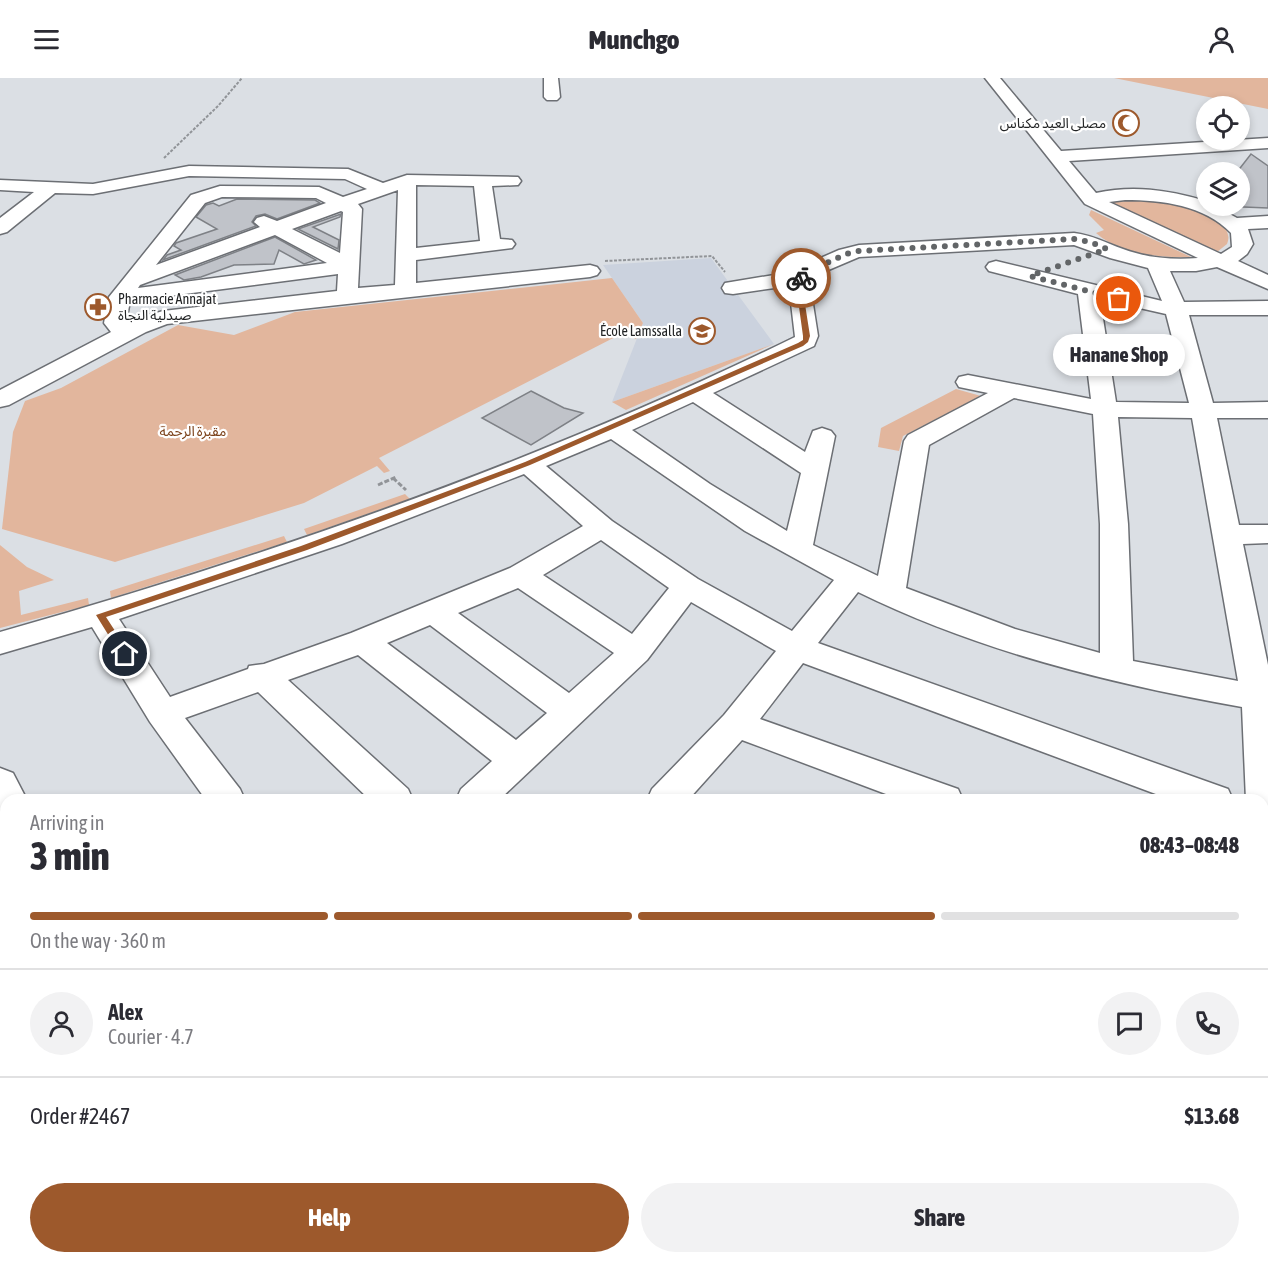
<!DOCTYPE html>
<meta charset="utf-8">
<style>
body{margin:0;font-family:"Asap Condensed","Noto Sans Arabic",sans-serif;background:#f2f2f3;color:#2b2b33;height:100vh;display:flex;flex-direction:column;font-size:22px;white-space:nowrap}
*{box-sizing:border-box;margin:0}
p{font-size:20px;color:#7c7c81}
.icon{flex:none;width:33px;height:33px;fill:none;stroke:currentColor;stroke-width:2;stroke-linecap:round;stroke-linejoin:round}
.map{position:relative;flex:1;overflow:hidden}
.sheet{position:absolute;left:0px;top:716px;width:1269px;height:470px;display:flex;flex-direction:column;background:#fff;border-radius:18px 18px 0 0;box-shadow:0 3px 9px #0003}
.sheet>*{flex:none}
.tools{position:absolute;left:1196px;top:18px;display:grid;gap:12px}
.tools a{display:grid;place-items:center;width:54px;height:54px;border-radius:50%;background:#fff;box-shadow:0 3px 9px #0003;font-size:30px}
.pin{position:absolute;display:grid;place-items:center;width:51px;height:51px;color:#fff;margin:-26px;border:3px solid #fff;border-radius:50%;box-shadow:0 2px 6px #0007}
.courier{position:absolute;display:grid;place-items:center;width:60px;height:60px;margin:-30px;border:4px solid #9d592c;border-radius:50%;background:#fff;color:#222;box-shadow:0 2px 8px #0007}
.bubble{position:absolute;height:42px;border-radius:21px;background:#fff;box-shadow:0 3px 9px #0003;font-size:20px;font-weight:800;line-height:42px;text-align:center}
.overview em{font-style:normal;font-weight:800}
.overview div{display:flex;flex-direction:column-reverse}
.overview{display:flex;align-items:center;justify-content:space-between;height:102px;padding:0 30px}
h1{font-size:39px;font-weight:800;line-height:45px}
.bar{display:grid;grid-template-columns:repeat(4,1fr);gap:9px 6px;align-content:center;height:72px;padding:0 30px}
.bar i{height:8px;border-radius:4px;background:#e1e1e2}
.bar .current{background:#9d592c}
.bar p{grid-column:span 4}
.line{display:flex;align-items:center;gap:15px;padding:0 30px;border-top:2px solid #e1e1e2}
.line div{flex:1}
.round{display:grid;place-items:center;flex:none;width:63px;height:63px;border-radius:32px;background:#f2f2f3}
.cta{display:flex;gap:12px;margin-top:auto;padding:12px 30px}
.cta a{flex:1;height:69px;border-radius:36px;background:#9d592c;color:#fff;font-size:24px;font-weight:800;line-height:69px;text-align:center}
.cta a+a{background:#f2f2f3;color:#2b2b33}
header{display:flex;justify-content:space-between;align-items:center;height:78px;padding:0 30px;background:#fff;font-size:27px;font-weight:800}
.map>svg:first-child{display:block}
</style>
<header><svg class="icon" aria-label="menu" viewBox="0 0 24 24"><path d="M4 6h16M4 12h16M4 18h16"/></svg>Munchgo<svg class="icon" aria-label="person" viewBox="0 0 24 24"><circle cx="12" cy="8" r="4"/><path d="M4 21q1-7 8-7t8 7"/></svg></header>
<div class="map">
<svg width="1268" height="1184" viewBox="0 0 1268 1184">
<rect width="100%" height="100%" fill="#dbdfe4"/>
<path fill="#cbd2de" d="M711,180L774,266L612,324L643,245L603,187Z"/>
<path fill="#e2b69d" d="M1114,0H1268V31Z
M1142,122C1161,124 1240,135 1227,166L1217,174L1213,173L1111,124Z
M1091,132L1191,179C1160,180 1119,176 1096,155L1104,152L1089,137Z
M612,200L643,245L636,261L623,255L379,380L390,393L384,395L377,388L304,425L115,484L2,451L13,354L25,323L61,310L178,247L234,257L295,234Z
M774,266L626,332L612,324Z
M956,311L981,318L903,358L899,373L878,369L881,350Z
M405,416L410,421L307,457L304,451Z
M284,458L287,464L111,520L110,513Z
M0,467L27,489L54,502L19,513L21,537L88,520L89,527L0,550Z"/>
<path fill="#c0c3c9" stroke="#7e8186" stroke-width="1.5" d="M1251,76L1268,88V130L1219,128H1239L1237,94Z
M237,121L315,122L320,125L277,141L265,136L256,138L252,144L256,148L163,182L167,177L181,172L174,168L176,165L217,151L196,139L206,127L213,125L219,128Z
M341,136L340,139L313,149L339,162L338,171L298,151Z
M275,159L316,182L304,186L279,172L274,186L234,187L201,199L184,202L175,197Z
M531,313L564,330L583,335L531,367L482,340Z"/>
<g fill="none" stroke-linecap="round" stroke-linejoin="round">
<defs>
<path id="minor" d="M544,0H558L560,19L557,22H547L544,19Z
M985,0H1000L1061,73L1268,60V70L1069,83L1096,115C1133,107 1167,112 1202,122L1206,124V128H1215L1237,140L1268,138V150L1248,151L1253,166L1247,176L1238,183L1268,197V211L1217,189L1196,193H1170L1184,224L1268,223V237H1189L1213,325L1268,324V340H1217L1239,447H1268V465L1243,466L1268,587V856L1263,858V722H1246L1242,629C1111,606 978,573 858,514L818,565L1228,711L1233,722H1172L803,585L760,641L958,711L963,722H902L742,662L688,722H647L652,711L724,637L776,573L691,524L647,582L499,722H456L461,711L492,683L358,577L288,602L408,711L413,722H370L258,614L185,640L240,711L245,722H206L150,644L92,549L0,576V554C272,477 542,383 795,259L789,208L733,216L725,215L722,210L725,205L786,195L839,172L859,167L1074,155C1092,157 1106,165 1123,171C1147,180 1173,182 1198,180L1085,126ZM1125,122C1162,122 1204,127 1231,155L1232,169L1221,176L1109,124ZM1074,167L1110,180L1148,190L1162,223L996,183L989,185L986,189L989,193L1078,216L1091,321L968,297L959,299L956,304L959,309L988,315L908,357L904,363L878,498L813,467L835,358L831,353L822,350L813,353L805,374L713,315L814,268L818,258L810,207L812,199L859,179ZM1100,221L1166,236L1189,325L1116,324ZM1014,320L1093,336L1100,446V575L1015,551L906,510L929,367ZM693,324L801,395L787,453L710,406L632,352ZM1118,339L1192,340L1238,603L1133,583L1128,446ZM611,361L745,453L834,502L792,553L698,501L612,443L546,388ZM524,396L583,448L510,490L351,555L264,586L249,588L248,591L170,619L119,541L342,466ZM601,462L669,510L632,556L543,497ZM518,510L614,575L569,615L458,535ZM430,547L547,635L516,662L387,565Z
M189,88L348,91L383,105L407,97L518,99L521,103L518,107L492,108L500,161L512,162L515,166L512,170L416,182V205L590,187L597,189L600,193L597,197L590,199L167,246L146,254L9,327L0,329V312L111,254L104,245L109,219L191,117L220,108L319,109L343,119L367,111L345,101L189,98L93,116L55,115L7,154L0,156V140L34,114L0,112V102L93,106ZM416,107L474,108L480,163L416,170ZM398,112L395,207L358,210L362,131L358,126ZM222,119L316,120L326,125L277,143L264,138L257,140L254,144L260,149L156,187L205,125ZM341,133L343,134L340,175L292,151ZM275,157L327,185L138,210L140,207ZM338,196L337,213L163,233L126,244L130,223Z
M0,690L13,695L27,722H6V736L0,734Z
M6,1009V1056L0,1058V1011Z
M11,1179H114L116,1184H9Z
M185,1179H238L240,1184H188Z
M265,1179H320L322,1184H268Z
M339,1179H395L397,1184H342Z
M427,1179H483L485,1184H430Z
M737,1179H796L798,1184H740Z
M1063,1179H1123L1125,1184H1066Z
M1206,1179H1258V1184H1206Z"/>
</defs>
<use href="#minor" stroke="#6c6f74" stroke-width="3"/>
<path stroke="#919498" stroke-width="2" stroke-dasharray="3 1.5" stroke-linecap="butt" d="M164,80L218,28L242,0
M605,183L712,178L725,194"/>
<path stroke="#919498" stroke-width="3" stroke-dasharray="5 2" stroke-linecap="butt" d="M393,400L406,412
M378,407L396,399"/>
<use href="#minor" fill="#fff" fill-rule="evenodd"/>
</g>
<path fill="#9d592c" d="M798,199L804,200L802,207L810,258L808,264L803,268L530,387L307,472L106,539L130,576L128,579H122L96,537L301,468L525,384L798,265L803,262V258L796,207Z"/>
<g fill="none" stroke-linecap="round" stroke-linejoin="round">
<path stroke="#626567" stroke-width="6" stroke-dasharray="0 10.8" d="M801,200L803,196L846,176L859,173L1074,161L1090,164L1107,171L1030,198L1119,221"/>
</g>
<defs>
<symbol id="mosque-ring" viewBox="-11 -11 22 22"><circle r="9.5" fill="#fff" stroke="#9d592c" stroke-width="1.5"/><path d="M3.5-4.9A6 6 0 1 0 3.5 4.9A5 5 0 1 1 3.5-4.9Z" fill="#9d592c"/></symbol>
<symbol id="pharmacy-ring" viewBox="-11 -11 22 22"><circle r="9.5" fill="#fff" stroke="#9d592c" stroke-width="1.5"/><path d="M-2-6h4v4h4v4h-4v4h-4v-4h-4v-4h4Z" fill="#9d592c"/></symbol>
<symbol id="school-ring" viewBox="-11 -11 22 22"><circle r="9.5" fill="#fff" stroke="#9d592c" stroke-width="1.5"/><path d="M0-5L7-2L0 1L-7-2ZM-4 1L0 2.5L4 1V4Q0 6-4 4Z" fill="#9d592c"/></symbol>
</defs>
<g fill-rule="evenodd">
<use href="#mosque-ring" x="1111" y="30" width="30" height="30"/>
<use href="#pharmacy-ring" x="83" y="214" width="30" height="30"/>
<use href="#school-ring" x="687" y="238" width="30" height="30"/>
</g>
<g text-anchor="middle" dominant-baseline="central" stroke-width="4.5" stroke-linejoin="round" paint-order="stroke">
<g font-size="14" fill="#212324" stroke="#fff" text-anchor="end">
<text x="1106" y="45">مصلى العيد مكناس</text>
<text x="118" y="221" text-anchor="start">Pharmacie Annajat<tspan x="118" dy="16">صيدلية النجاة</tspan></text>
<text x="682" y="253">École Lamssalla</text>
</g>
<g font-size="14" fill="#7b4119" stroke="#fff">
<text x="193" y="353">مقبرة الرحمة</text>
</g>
</g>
</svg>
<div class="tools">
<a><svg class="icon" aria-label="locate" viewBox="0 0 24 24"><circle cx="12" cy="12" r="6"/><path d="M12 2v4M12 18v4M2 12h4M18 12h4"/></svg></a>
<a><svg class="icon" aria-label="layers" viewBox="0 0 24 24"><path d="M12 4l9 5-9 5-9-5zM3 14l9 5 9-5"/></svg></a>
</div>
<div class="pin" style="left:1119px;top:221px;background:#ea580c"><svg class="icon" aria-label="bag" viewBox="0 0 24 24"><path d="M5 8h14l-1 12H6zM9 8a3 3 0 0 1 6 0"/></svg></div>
<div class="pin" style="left:125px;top:576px;background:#1f2937"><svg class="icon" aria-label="home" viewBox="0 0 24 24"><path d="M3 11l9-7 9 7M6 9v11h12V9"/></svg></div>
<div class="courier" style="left:801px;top:200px"><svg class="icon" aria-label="bike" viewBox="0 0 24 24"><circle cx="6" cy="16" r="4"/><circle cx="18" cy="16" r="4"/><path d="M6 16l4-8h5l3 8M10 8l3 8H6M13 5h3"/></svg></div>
<div class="bubble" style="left:1053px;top:256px;width:132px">Hanane Shop</div>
<section class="sheet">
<div class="overview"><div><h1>3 min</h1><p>Arriving in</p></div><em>08:43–08:48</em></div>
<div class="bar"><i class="current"></i><i class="current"></i><i class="current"></i><i></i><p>On the way · 360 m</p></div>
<div class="line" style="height:108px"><a class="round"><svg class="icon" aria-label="person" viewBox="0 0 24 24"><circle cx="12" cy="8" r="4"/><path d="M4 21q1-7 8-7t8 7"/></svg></a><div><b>Alex</b><p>Courier · 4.7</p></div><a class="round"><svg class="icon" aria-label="chat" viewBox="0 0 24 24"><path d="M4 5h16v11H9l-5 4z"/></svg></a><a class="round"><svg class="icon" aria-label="phone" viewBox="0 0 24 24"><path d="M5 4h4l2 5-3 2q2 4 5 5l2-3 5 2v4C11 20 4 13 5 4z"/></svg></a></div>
<div class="line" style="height:78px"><div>Order #2467</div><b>$13.68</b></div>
<div class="cta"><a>Help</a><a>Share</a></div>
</section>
</div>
